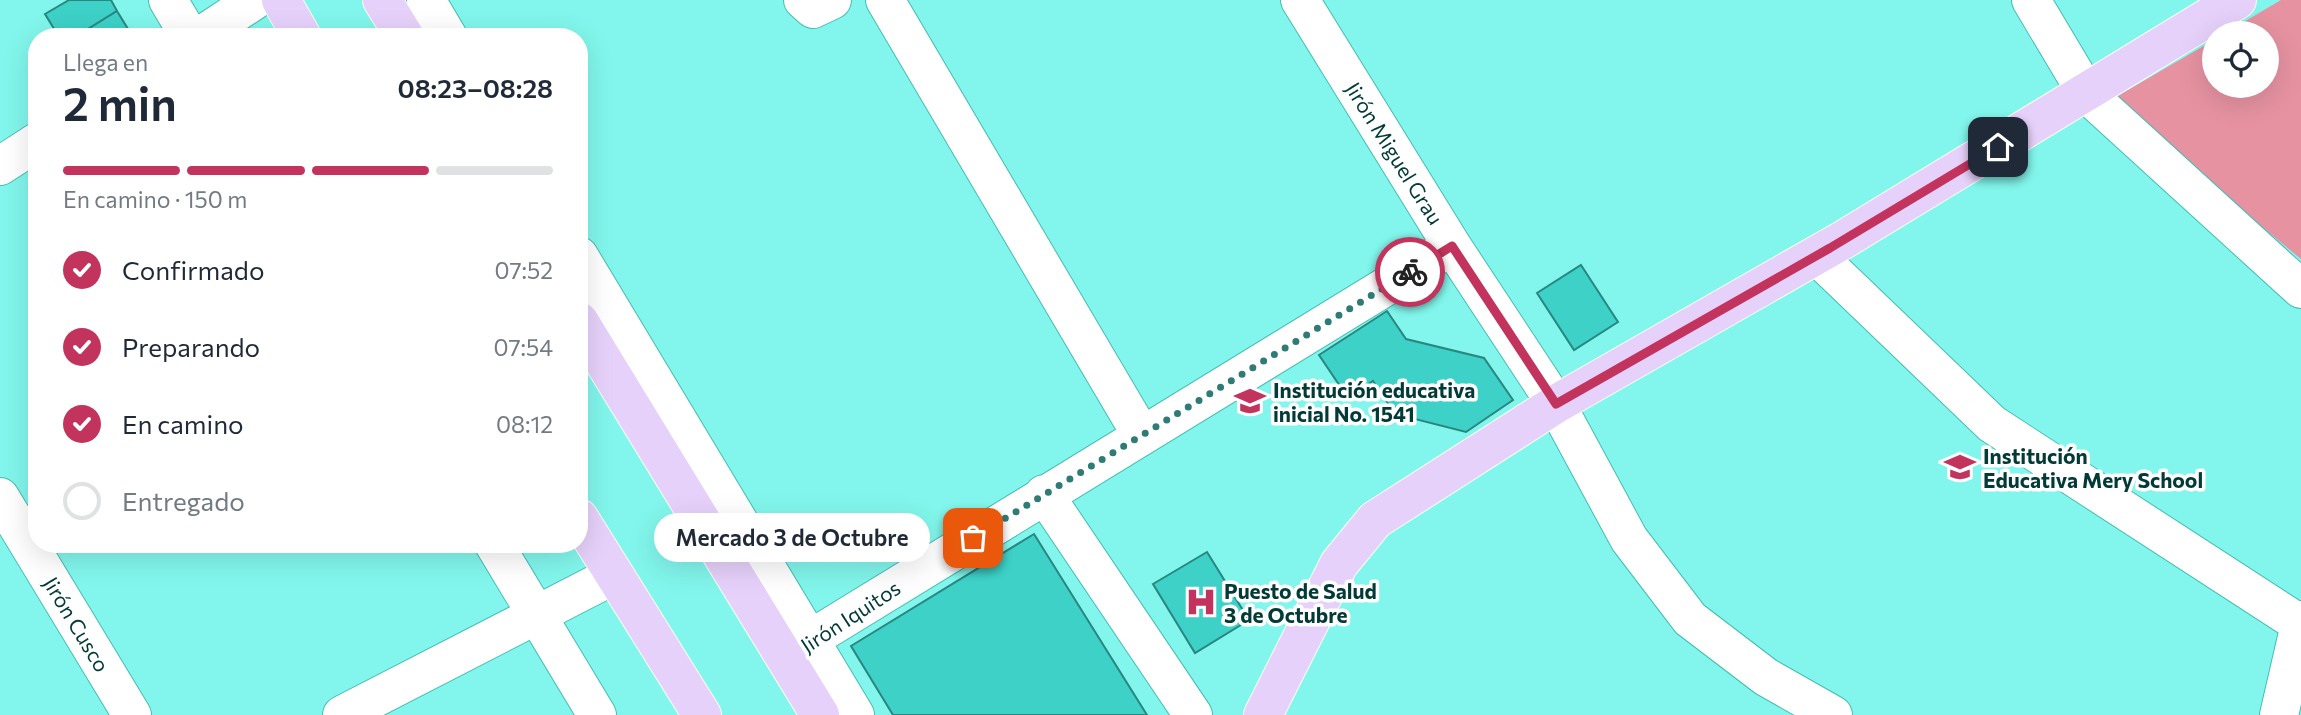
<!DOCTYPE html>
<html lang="es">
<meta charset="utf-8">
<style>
body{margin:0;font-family:Commissioner,sans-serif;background:#f6f6f7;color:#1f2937;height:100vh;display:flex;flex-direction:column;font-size:26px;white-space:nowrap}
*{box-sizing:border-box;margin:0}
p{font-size:23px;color:#747a83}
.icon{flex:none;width:38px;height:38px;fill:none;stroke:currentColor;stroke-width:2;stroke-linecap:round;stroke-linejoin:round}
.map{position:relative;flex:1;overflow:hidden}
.sheet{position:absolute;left:28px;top:28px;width:560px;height:525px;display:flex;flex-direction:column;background:#fff;border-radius:28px;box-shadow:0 7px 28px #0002}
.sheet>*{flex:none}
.fabs{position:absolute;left:2202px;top:21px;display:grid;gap:14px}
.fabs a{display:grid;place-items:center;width:77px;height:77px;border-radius:50%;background:#fff;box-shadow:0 7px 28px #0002;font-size:35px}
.pin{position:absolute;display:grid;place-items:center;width:60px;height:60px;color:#fff;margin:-30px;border-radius:14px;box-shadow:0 4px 10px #0006}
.courier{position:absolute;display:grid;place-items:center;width:70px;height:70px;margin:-35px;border:5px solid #c2335d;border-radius:50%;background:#fff;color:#222;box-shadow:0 2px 9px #0007}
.bubble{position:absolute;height:49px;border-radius:24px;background:#fff;box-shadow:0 7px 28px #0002;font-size:23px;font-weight:600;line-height:49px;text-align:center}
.head em{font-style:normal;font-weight:600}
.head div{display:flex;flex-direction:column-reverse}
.head{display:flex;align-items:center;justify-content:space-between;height:119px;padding:0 35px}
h1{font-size:46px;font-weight:600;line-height:52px}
.bar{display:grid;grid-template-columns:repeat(4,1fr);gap:10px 7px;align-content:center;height:84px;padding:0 35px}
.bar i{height:9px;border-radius:5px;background:#e0e1e3}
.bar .current{background:#c2335d}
.bar p{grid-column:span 4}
ol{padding:0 35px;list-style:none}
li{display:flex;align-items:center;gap:21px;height:77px}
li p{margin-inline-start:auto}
li .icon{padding:7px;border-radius:50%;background:#c2335d;color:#fff;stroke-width:4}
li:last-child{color:#747a83}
li i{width:38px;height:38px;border:4px solid #e0e1e3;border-radius:50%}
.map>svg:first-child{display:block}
</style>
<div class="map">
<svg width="2301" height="715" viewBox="0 0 2301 715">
<rect width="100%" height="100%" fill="#82f6ec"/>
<path fill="#e692a1" d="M2281,0H2301V259L2109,101L2214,40V86H2266V33H2225Z"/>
<path fill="#3dd1c7" stroke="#2a8780" stroke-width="2" d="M69,0H111L117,11L75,37H59L45,14Z
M117,11L128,29L115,37H75Z
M1581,265L1618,322L1574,350L1537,293Z
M1387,311L1406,339L1484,358L1513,400L1466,432L1395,414L1373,381L1348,398L1319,355Z
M1034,534L1147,715H893L851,646Z
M1207,552L1249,620L1195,653L1153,584Z"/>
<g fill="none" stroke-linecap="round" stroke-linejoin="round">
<defs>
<path id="minor" d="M168,0L190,37
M426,0L448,37
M803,0L813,9L832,0
M885,0L1142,436
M1300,0L1452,246L1556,404L1629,539L1690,619L1766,677L1833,715
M2031,0L2087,94L2301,289
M199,37L255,0
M0,166L37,142
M579,256L855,715
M1817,256L1992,424L2300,624
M1044,494L1193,715
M0,497L132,715
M494,544L597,715
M786,658L809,640L1452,246
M342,715L612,576
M2279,715L2301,620"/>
<path id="major" d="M281,0L302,37
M382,0L405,37
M579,321L820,715
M579,518L702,715
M1263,715L1339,564L1375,520L1556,404L1843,240L2237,0"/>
</defs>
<use href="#minor" stroke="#44bdb4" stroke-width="40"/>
<use href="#major" stroke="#fff" stroke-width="40"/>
<use href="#minor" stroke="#fff" stroke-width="38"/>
<use href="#major" stroke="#e6d1fa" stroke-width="38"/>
</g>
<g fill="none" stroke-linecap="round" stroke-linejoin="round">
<path stroke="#2f7c76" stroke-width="7" stroke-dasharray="0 12.6" d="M973,538L1410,272"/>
<path stroke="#c2335d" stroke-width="9" d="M1410,272L1452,246L1556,404L1830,248L1998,147"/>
</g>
<defs>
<symbol id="school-bare" viewBox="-9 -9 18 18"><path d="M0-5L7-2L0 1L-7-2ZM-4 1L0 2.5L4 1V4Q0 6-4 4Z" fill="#c2335d" stroke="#fff" stroke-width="2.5" paint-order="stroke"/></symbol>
<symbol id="hospital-bare" viewBox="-9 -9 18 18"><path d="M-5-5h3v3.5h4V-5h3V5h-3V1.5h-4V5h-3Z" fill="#c2335d" stroke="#fff" stroke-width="2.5" paint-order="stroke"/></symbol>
</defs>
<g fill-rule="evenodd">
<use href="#school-bare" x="1228" y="379" width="44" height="44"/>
<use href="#school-bare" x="1938" y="445" width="44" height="44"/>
<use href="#hospital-bare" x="1179" y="580" width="44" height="44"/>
</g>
<g text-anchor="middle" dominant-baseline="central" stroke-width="7" stroke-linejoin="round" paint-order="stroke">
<g font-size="21" fill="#023a37" stroke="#fff">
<text transform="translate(1395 153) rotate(58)">Jirón Miguel Grau</text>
<text transform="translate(850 616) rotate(-33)">Jirón Iquitos</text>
<text transform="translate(77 624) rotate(59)">Jirón Cusco</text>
</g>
<g font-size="21" font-weight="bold" fill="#023a37" stroke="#fff" text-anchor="start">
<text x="1273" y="389">Institución educativa<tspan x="1273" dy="24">inicial No. 1541</tspan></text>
<text x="1983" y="455">Institución<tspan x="1983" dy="24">Educativa Mery School</tspan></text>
<text x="1224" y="590">Puesto de Salud<tspan x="1224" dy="24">3 de Octubre</tspan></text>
</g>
</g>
</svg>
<div class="fabs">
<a><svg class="icon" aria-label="locate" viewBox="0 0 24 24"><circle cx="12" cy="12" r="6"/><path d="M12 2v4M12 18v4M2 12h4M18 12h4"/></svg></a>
</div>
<div class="pin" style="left:973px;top:538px;background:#ea580c"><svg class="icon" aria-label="bag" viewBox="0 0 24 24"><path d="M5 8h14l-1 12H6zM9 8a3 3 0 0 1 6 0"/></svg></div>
<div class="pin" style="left:1998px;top:147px;background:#1f2937"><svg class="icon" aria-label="home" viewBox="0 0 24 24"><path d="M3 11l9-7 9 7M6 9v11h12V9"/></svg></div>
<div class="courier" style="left:1410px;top:272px"><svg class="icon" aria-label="bike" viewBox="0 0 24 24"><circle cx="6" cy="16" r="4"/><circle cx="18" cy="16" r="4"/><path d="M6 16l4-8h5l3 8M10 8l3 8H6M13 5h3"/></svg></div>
<div class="bubble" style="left:654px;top:513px;width:276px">Mercado 3 de Octubre</div>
<section class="sheet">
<div class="head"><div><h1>2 min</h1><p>Llega en</p></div><em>08:23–08:28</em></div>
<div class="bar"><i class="current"></i><i class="current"></i><i class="current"></i><i></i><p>En camino · 150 m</p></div>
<ol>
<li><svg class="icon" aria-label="check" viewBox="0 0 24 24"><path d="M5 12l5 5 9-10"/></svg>Confirmado<p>07:52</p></li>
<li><svg class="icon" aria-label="check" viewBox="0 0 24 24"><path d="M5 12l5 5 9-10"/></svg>Preparando<p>07:54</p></li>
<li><svg class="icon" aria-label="check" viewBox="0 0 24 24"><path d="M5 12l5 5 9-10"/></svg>En camino<p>08:12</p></li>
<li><i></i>Entregado</li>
</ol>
</section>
</div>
